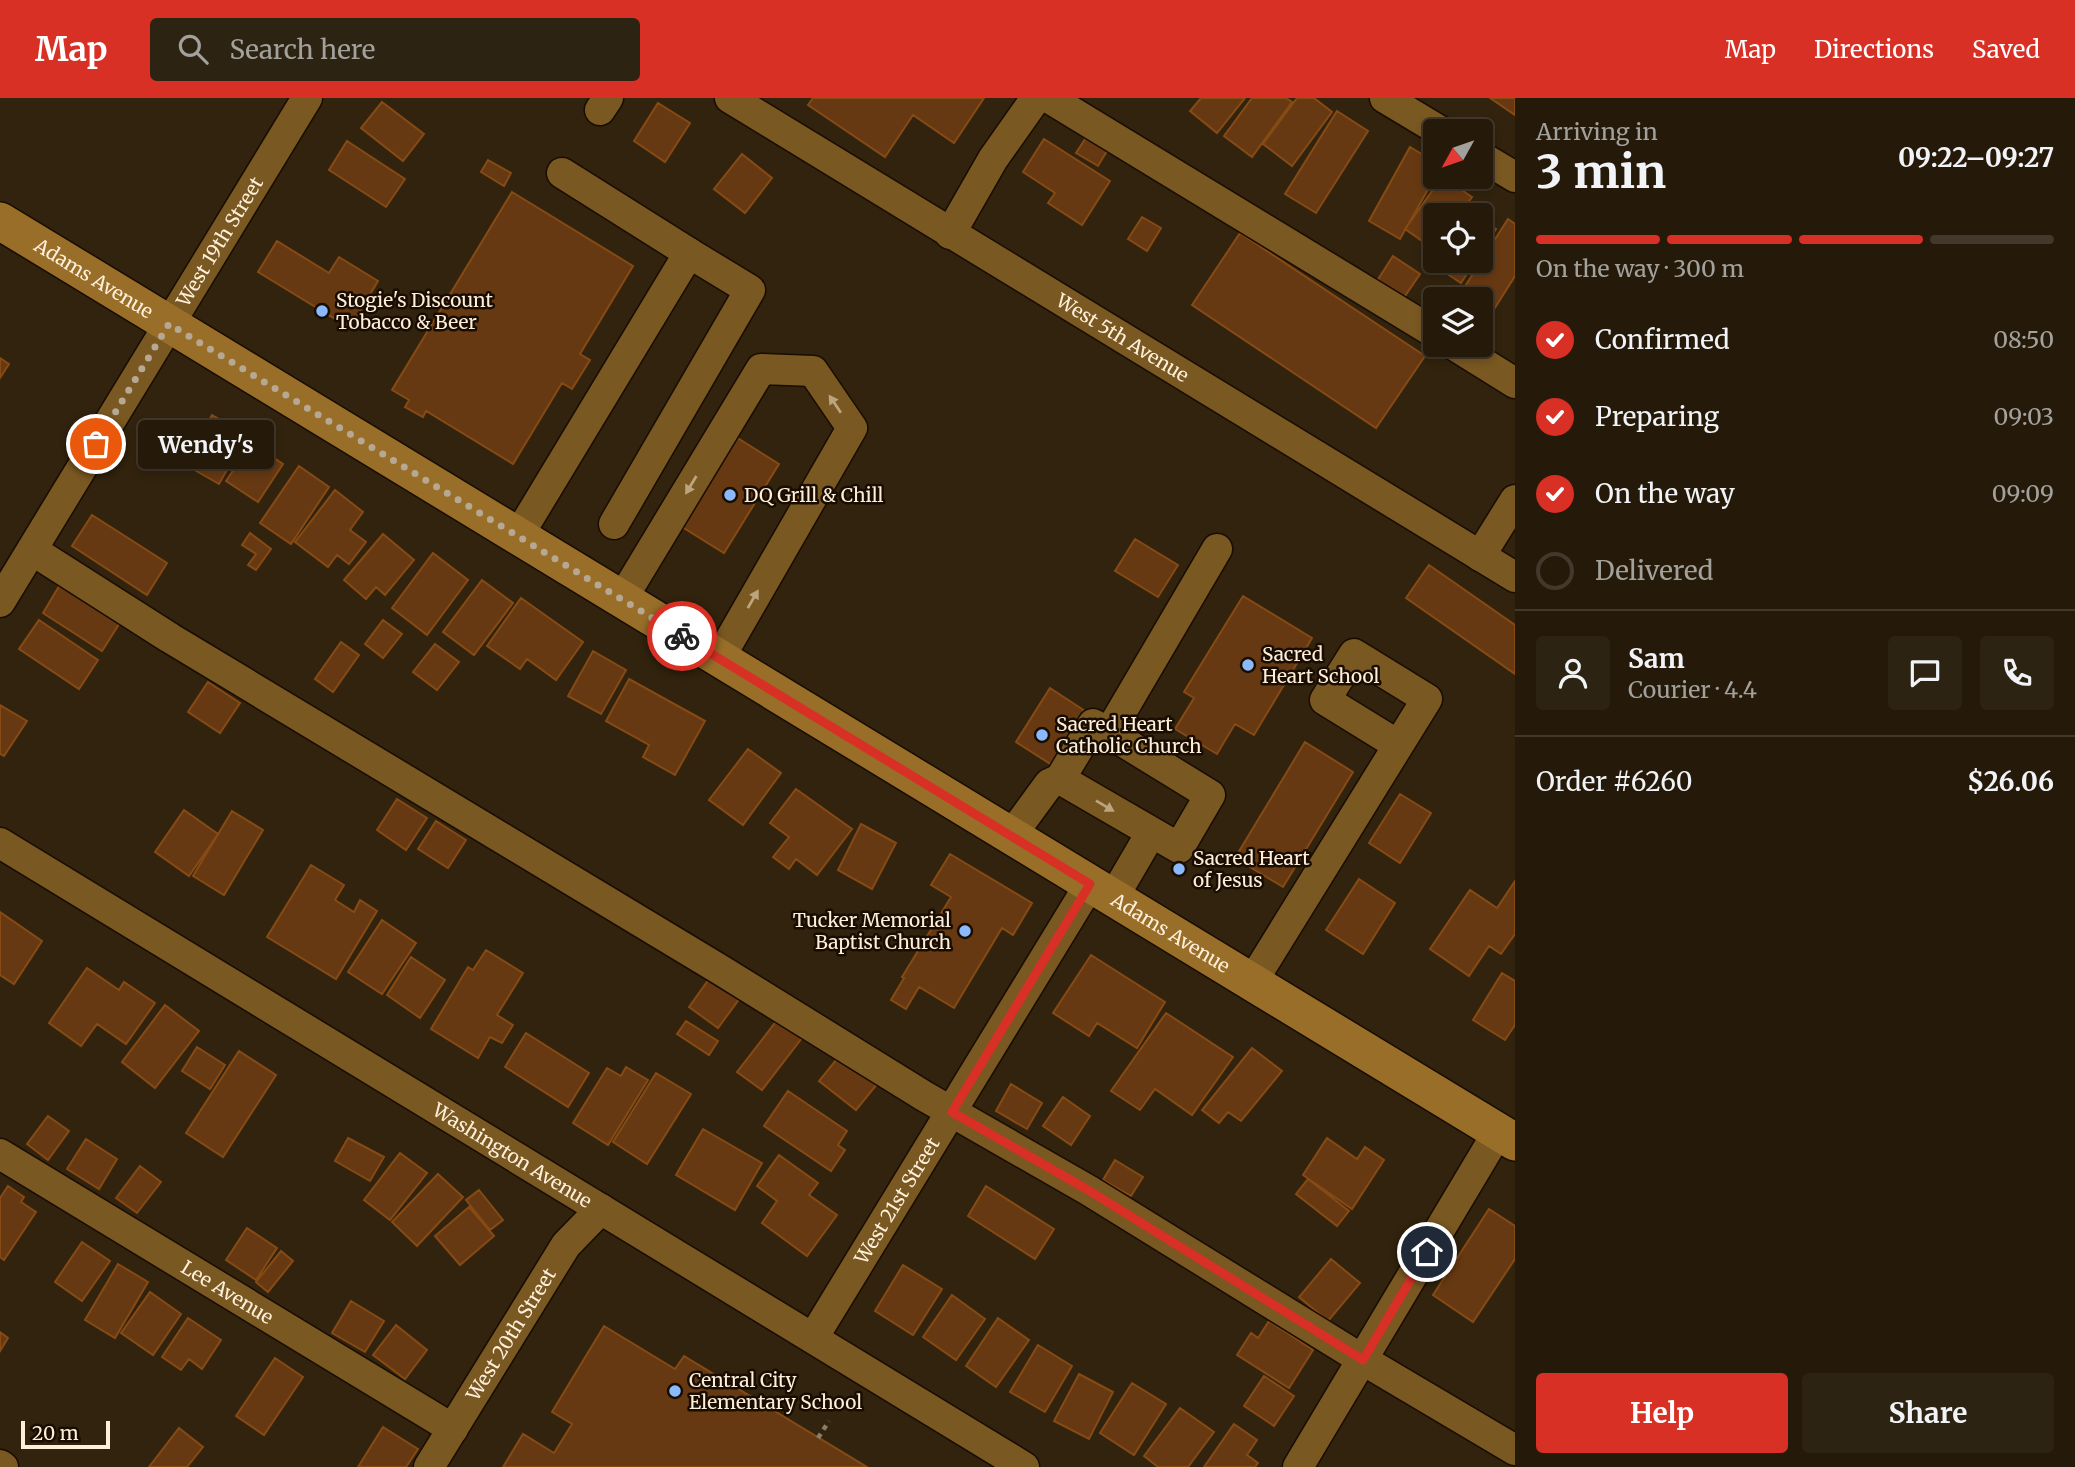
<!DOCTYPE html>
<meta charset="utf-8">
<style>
body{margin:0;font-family:Merriweather,serif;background:#2d2313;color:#f1f3f6;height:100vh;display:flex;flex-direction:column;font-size:26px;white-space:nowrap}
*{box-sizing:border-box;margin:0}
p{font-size:23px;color:#a3a19c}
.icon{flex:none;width:38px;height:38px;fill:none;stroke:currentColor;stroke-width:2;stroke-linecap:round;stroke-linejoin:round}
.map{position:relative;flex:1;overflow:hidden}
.sheet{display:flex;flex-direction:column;background:#251a0a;width:560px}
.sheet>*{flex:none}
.needle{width:46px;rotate:230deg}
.fabs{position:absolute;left:1423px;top:21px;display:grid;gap:14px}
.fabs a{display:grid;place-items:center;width:70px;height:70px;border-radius:7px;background:#251a0a;box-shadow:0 4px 10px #0003,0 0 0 2px #42382b;font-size:35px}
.scale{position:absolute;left:21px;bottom:18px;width:89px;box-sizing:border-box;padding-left:7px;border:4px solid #feefdb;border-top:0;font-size:19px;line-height:24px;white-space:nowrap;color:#feefdb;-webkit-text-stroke:5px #190c00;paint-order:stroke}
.pin{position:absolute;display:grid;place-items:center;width:60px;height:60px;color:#fff;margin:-30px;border:4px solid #fff;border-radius:50%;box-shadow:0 2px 7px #0007}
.courier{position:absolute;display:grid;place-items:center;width:70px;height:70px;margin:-35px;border:5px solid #d93025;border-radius:50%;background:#fff;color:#222;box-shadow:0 2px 9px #0007}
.bubble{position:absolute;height:49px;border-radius:7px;background:#251a0a;box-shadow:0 4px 10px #0003,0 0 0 2px #42382b;font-size:23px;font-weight:700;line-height:49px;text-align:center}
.summary em{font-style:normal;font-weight:700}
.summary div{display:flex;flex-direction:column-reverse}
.summary{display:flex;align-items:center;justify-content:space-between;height:119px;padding:0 21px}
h1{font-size:46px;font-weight:700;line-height:52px}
.bar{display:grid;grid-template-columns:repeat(4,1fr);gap:10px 7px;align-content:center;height:84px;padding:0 21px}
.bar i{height:9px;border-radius:5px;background:#42382b}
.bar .active{background:#d93025}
.bar p{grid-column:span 4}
.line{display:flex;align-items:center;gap:18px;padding:0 21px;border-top:2px solid #42382b}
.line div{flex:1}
.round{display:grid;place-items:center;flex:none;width:74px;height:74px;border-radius:7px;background:#2d2313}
ol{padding:0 21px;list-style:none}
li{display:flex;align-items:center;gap:21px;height:77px}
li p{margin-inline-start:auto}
li .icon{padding:7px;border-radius:50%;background:#d93025;color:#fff;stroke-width:4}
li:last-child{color:#a3a19c}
li i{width:38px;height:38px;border:4px solid #42382b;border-radius:50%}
.action{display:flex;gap:14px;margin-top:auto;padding:14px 21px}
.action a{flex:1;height:80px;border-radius:7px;background:#d93025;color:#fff;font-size:28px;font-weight:700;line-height:80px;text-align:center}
.action a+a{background:#2d2313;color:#f1f3f6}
header{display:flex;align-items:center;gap:42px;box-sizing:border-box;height:98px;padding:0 35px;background:#d93025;color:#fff}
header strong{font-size:33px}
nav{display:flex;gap:38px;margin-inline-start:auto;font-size:24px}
.search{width:490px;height:63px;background:#2d2313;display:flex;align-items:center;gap:18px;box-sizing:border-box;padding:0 24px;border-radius:7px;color:#a3a19c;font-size:26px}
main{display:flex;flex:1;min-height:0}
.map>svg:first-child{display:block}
</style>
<header>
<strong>Map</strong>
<div class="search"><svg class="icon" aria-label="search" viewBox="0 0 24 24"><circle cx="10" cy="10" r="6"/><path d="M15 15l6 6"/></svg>Search here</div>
<nav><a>Map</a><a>Directions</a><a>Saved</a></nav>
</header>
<main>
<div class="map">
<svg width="1515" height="1369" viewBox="0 0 1515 1369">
<rect width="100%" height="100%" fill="#31230d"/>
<path fill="#673912" stroke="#864a15" stroke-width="2" d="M813,0H984L954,45L913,17L885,59L808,7Z
M1201,0H1245L1217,35L1190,13Z
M1252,0H1286L1292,4L1252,59L1224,38Z
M1297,0H1314L1332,14L1292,68L1263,46Z
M1490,0H1515V17Z
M382,4L424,36L403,63L361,30Z
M658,5L690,25L665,64L634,43Z
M1337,13L1368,33L1316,115L1285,96Z
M1089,35L1110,48L1098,68L1076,55Z
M1044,41L1110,83L1082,127L1048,105L1055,95L1023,74Z
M347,43L405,81L386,109L329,72Z
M1410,49L1435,64V79L1400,141L1369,123Z
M742,56L772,80L745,115L714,91Z
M488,62L511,75L504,88L481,74Z
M1442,79L1472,99L1459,117H1435V152L1405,131Z
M512,94L633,168L580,256L590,262L572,291L562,285L513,366L426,313L423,319L405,309L409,302L392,292Z
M1142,119L1161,130L1147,153L1128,141Z
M1480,121L1496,131L1480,155Z
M1508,121L1515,126V178L1493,213L1480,205V201H1474L1462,193Z
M1240,135L1425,258L1376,330L1192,207Z
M277,143L329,175L339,159L378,183L350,230L258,174Z
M1393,158L1420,176L1403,201L1377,183Z
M1435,159V163H1475L1461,185L1431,165Z
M1480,217L1492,225L1480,244Z
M0,260L9,266L0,280Z
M212,317L247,337L219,386L184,366Z
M736,339L779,366L724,455L682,429Z
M252,345L283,366L258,404L226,383Z
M299,368L329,389L291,446L260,425Z
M335,392L363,414L350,432L366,444L349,466L337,457L328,469L295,444Z
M92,417L167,465L147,497L72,448Z
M250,435L271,451L256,472L248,467L256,456L242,447Z
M383,436L414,462L385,497L376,489L366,501L344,482Z
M1135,441L1178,467L1158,499L1115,473Z
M433,455L468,482L427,537L392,510Z
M1429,467L1515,527V576L1406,500Z
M482,482L513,505L474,557L443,534Z
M61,485L121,523L102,553L43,515Z
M1243,498L1312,540L1254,637L1235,626L1217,656L1175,631L1194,600L1184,594Z
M521,500L583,544L556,582L527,561L520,571L487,548Z
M39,522L98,562L79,591L19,551Z
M383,522L402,536L383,560L365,546Z
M341,544L359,557L333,594L315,581Z
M435,546L459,564L437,592L413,574Z
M593,553L626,572L601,616L568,598Z
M629,581L705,623L675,677L643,659L649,647L606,623Z
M208,584L240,605L220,635L188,614Z
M1050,590L1085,613L1052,667L1016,644Z
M0,607L27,623L4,658L0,656Z
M1305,644L1353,674L1283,789L1235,760Z
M748,651L781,675L743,727L709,702Z
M796,691L852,731L817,777L796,761L789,771L773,759L789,739L770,725Z
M1400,696L1431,715L1400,765L1369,745Z
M397,701L427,720L406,752L377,732Z
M184,712L218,736L189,778L155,754Z
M232,713L263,732L224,797L193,778Z
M436,723L466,742L448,770L418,751Z
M861,726L896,745L872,791L838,772Z
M950,756L1032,805L1013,837L1002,830L954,910L919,889L906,911L891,902L904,880L902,879L951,799L931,787Z
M311,767L344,787L335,802L354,814L360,802L377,813L336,881L267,839Z
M1359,781L1395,805L1363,856L1326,832Z
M1515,783V836L1501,856L1489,848L1469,878L1430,851L1470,792L1497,810Z
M0,814L42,843L14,886L0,877Z
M382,822L416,845L382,896L348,874Z
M486,852L523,875L497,917L513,927L502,945L490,939L478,960L431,931L468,869L473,872Z
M1091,857L1165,904L1137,950L1097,925L1089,938L1053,915Z
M411,859L445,882L420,920L387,897Z
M87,870L119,892L124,884L155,905L126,946L97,926L81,948L49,925Z
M714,874L743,896L718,930L689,909Z
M1502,875L1515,883V927L1505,942L1473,922Z
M165,907L199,933L155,990L122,964Z
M1166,915L1233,959L1192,1017L1155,991L1140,1012L1111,993Z
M778,921L802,940L762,992L737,974Z
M686,923L718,943L709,957L677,936Z
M526,935L589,975L568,1009L505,969Z
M197,949L225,967L210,991L182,973Z
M1252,950L1282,973L1241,1023L1228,1014L1219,1025L1202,1012Z
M239,953L276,977L223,1059L186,1035Z
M841,956L878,985L856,1012L819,983Z
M626,969L648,982L608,1047L573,1025L607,970L621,978Z
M656,975L691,996L647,1066L613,1044Z
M1011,986L1042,1005L1027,1031L996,1013Z
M788,993L847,1033L838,1047L845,1052L831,1073L764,1028Z
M1063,999L1090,1018L1071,1047L1043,1028Z
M48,1018L69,1033L48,1062L27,1046Z
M703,1031L762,1065L735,1112L676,1077Z
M348,1040L384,1059L370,1083L335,1063Z
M1327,1040L1357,1061L1365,1049L1384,1062L1352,1111L1303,1077Z
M86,1041L117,1061L99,1091L67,1071Z
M400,1055L427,1075L390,1122L364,1102Z
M779,1057L818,1085L809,1097L837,1117L807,1158L762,1125L777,1103L757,1088Z
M1115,1062L1143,1079L1131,1098L1103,1082Z
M140,1068L161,1084L137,1115L116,1100Z
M438,1076L463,1099L417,1148L392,1124Z
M1308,1081L1349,1113L1337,1128L1296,1096Z
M8,1088L24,1099L21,1104L36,1114L4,1162L0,1159V1100Z
M986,1088L1054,1131L1035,1161L968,1118Z
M479,1092L503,1122L490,1132L466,1102Z
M469,1109L494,1138L460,1167L435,1138Z
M1489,1111L1515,1128V1161L1473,1224L1433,1197Z
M247,1130L277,1150L256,1182L226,1162Z
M82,1144L110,1163L82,1203L55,1184Z
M281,1153L293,1163L268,1194L256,1184Z
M1331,1161L1360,1185L1328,1223L1299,1199Z
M118,1166L148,1184L115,1240L85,1222Z
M903,1167L942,1191L913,1237L875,1213Z
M150,1194L181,1216L153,1257L121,1235Z
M952,1197L985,1221L956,1262L923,1239Z
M351,1203L384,1223L365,1254L332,1235Z
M188,1220L221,1242L202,1271L189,1261L181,1272L162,1259Z
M998,1220L1029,1242L996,1289L966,1268Z
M1269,1223L1313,1252L1289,1290L1237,1257L1251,1235L1258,1240Z
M396,1227L427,1252L405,1281L373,1257Z
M604,1228L675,1271L684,1258L867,1369H503L523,1336L554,1355L572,1326L552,1314Z
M0,1234L8,1240L0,1253Z
M1038,1247L1072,1268L1045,1314L1010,1294Z
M275,1260L303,1279L264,1337L236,1318Z
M1079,1276L1113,1294L1089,1341L1054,1323Z
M1264,1278L1294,1298L1274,1328L1244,1308Z
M1132,1285L1166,1306L1134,1357L1100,1335Z
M1180,1310L1214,1334L1188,1369H1158L1144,1358Z
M1234,1326L1257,1342L1247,1357L1258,1365L1255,1369H1204Z
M383,1329L418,1351L406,1369H358Z
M179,1330L203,1349L187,1369H149Z"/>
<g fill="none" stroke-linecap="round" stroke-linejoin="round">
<defs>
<g id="minor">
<path id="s1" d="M730,0L1515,479"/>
<path d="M1049,0L1435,235"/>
<path d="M1385,0L1440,33"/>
<path d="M600,12L608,0"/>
<path d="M1480,58L1515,79"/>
<path d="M950,136L993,61L1036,0"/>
<path d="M1454,247L1515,285"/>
<path d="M614,426L750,192L689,155"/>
<path d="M518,438L689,155L562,75"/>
<path d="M32,452L170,540L719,871L924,998L1088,1092L1363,1262L1515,1352"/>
<path d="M1480,458L1515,402"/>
<path d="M622,501L761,271L813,273L852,330L719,561"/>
<path id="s2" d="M0,504L307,0"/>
<path d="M1060,681L1179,750L1210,697L1109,635"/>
<path d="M1011,738L1049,686L1060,681L1093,626L1109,635L1217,451"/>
<path id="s3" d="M0,745L1024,1369"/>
<path d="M1113,800L1151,735"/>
<path d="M1252,884L1427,601L1354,556L1325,602L1398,647"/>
<path id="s4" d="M0,1056L453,1331"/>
<path id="s5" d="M813,1240L1090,786"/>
<path d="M0,1367L3,1369"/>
<path id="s6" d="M429,1369L566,1147L601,1111"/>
<path d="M1298,1369L1498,1034"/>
</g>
<g id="major">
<path id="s7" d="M0,123L1515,1044"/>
</g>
</defs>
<use href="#minor" stroke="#190c00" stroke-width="33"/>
<use href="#major" stroke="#190c00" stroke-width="40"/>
<path stroke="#8a7c67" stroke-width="4.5" stroke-dasharray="5 5" stroke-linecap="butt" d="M818,1340L829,1323"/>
<use href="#minor" stroke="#795822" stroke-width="30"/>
<use href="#major" stroke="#996e28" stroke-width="37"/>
</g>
<defs><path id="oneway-solid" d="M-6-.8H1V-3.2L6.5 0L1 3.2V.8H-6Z" transform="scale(1.75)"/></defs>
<g fill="#bca47e">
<use href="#oneway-solid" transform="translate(835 306) rotate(-124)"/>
<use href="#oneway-solid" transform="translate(691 387) rotate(121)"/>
<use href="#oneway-solid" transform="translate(753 501) rotate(-60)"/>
<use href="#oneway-solid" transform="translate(1105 708) rotate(31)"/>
</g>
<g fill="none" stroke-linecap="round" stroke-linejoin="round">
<path stroke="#b6a893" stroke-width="7" stroke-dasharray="0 12.6" d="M96,346L169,226L682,538"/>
<path stroke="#d93025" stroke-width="9" d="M682,538L1090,786L952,1014L1088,1092L1363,1262L1427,1154"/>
</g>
<g fill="#8abafc" stroke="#190c00" stroke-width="2.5">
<circle cx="322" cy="213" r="7"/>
<circle cx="730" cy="397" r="7"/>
<circle cx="1248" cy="567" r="7"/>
<circle cx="1042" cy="637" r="7"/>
<circle cx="1179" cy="771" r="7"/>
<circle cx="965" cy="833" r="7"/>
<circle cx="675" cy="1293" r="7"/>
</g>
<g text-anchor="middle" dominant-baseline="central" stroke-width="5" stroke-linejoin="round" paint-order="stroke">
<g font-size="19" fill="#feefdb" stroke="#190c00">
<text stroke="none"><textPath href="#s2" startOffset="422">West 19th Street</textPath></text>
<text stroke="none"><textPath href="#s7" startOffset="110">Adams Avenue</textPath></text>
<text stroke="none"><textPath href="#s1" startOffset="460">West 5th Avenue</textPath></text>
<text stroke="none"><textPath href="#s7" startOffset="1370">Adams Avenue</textPath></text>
<text stroke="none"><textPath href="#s3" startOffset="600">Washington Avenue</textPath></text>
<text stroke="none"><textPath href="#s5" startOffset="161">West 21st Street</textPath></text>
<text stroke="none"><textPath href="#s4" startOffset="266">Lee Avenue</textPath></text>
<text stroke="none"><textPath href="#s6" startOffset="156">West 20th Street</textPath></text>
</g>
<g font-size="19" fill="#feefdb" stroke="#190c00" text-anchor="start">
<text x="336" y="202">Stogie's Discount<tspan x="336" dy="22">Tobacco &amp; Beer</tspan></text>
<text x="744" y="397">DQ Grill &amp; Chill</text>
<text x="1262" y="556">Sacred<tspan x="1262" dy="22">Heart School</tspan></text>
<text x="1056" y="626">Sacred Heart<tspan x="1056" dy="22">Catholic Church</tspan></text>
<text x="1193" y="760">Sacred Heart<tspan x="1193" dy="22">of Jesus</tspan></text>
<text x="951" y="822" text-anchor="end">Tucker Memorial<tspan x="951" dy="22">Baptist Church</tspan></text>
<text x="689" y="1282">Central City<tspan x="689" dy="22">Elementary School</tspan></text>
</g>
</g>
</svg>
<div class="fabs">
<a><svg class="needle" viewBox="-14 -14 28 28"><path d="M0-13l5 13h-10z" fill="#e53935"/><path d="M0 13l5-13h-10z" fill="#a3a19c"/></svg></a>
<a><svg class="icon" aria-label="locate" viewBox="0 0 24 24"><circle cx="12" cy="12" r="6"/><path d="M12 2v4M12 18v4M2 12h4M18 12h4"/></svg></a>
<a><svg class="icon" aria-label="layers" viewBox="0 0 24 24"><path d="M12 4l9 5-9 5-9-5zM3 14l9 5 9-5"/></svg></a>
</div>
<div class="scale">20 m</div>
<div class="pin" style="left:96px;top:346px;background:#ea580c"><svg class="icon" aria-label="bag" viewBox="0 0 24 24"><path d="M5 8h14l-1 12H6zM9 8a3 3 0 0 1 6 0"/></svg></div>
<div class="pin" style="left:1427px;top:1154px;background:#1f2937"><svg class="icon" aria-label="home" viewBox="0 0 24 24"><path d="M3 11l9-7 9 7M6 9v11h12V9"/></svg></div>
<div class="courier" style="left:682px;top:538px"><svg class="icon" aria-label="bike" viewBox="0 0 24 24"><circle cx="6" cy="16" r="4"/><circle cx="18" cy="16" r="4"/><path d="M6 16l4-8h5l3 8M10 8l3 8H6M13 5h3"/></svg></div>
<div class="bubble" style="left:138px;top:322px;width:136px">Wendy's</div>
</div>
<section class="sheet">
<div class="summary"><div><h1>3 min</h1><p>Arriving in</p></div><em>09:22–09:27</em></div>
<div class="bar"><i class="active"></i><i class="active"></i><i class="active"></i><i></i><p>On the way · 300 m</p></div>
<ol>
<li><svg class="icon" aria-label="check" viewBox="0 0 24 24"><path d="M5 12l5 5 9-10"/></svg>Confirmed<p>08:50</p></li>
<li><svg class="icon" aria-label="check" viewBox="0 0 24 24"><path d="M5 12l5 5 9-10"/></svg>Preparing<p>09:03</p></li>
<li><svg class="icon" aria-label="check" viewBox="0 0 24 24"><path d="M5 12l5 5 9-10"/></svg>On the way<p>09:09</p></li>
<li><i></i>Delivered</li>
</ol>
<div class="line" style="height:126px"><a class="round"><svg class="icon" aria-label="person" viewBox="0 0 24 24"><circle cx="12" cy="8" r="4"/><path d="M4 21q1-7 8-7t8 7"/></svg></a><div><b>Sam</b><p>Courier · 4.4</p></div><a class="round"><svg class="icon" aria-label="chat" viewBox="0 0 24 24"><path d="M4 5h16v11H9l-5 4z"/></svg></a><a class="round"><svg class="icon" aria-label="phone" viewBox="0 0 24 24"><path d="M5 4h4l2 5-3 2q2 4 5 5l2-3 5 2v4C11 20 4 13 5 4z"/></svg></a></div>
<div class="line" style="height:91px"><div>Order #6260</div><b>$26.06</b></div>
<div class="action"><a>Help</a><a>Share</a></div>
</section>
</main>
